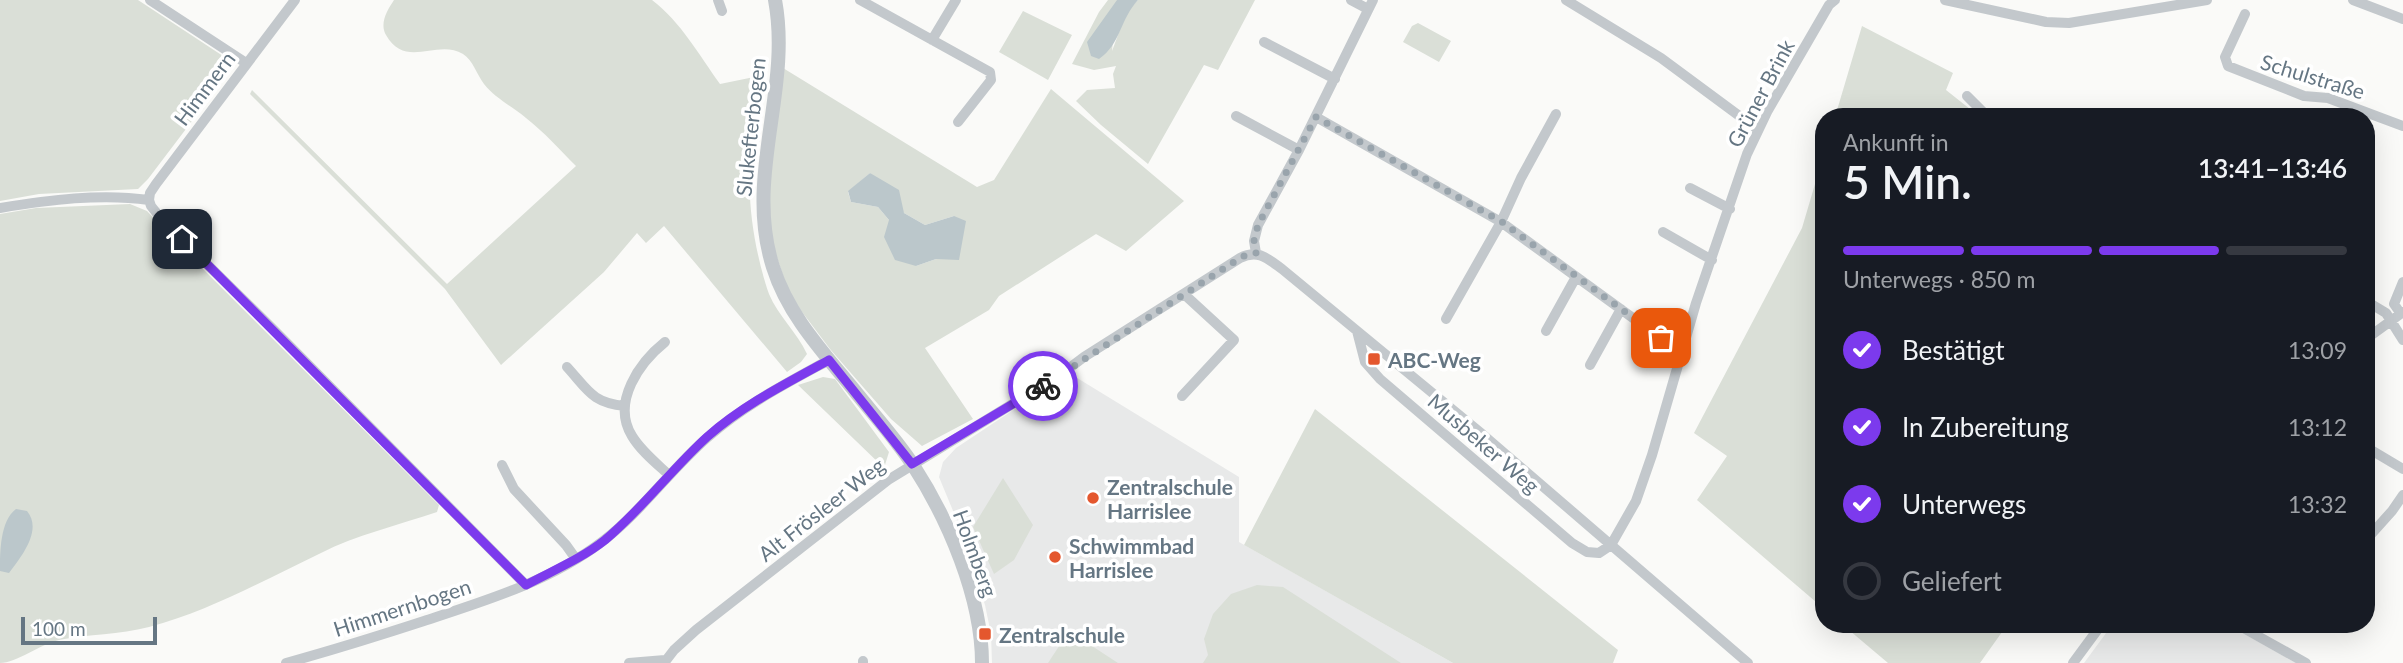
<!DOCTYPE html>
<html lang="de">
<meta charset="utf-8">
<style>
body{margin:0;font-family:Lato,sans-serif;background:#242831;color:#f1f3f6;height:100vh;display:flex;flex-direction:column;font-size:26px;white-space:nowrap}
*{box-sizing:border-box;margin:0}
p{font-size:23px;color:#9ea1a6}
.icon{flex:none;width:38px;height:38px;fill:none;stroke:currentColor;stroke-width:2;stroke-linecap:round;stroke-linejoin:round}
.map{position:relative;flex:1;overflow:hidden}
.sheet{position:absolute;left:1815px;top:108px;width:560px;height:525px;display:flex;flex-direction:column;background:#171b24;border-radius:28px;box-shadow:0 7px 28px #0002}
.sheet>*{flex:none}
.scale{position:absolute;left:21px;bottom:18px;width:136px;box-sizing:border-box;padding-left:7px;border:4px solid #657683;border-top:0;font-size:19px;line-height:24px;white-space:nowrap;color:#657683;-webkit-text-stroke:5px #fff;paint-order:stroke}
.pin{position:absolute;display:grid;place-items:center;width:60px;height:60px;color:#fff;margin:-30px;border-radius:14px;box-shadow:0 4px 10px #0006}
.courier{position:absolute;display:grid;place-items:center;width:70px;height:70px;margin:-35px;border:5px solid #7c3aed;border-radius:50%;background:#fff;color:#222;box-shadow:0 2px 9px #0007}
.overview em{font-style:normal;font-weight:600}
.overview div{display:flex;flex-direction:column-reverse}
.overview{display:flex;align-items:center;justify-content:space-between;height:119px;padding:0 28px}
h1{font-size:46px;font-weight:600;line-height:52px}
.bar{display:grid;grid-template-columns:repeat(4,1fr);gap:10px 7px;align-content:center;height:84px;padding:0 28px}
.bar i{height:9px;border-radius:5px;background:#363941}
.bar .selected{background:#7c3aed}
.bar p{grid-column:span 4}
ol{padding:0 28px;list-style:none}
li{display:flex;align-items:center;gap:21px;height:77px}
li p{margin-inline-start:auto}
li .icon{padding:7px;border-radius:50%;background:#7c3aed;color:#fff;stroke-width:4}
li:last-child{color:#9ea1a6}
li i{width:38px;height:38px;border:4px solid #363941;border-radius:50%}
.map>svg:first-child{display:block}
</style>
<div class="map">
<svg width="2403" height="663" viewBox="0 0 2403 663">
<rect width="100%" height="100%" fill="#fafaf8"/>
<path fill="#e8e9e9" d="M1069,373L1239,477V542L1453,663H992L991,634L985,605L956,518L939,477L943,462L956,448Z
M2112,625H2228L2296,663H2084Z"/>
<path fill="#dadfd7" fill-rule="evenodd" d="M0,0H138L226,58L233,67L148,179L138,189L39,194L0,201Z
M394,0H652C681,22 699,55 720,84L764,75L756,123L758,127C756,143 752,159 750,175C748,211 757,260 769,294C778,316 797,332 807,354L801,362L787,372L664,226L646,243L637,233L604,272L501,365L445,289L250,94L252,90L447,284L576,166C560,150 544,132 526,118C513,107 495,98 484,84C477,75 473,60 463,54C437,38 406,70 386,35C379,23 388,9 394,0Z
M1108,0H1117L1112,51L1127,11L1138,0H1255L1218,70L1204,65L1148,164L1101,125L1076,101L1087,90L1115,88L1113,74L1116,66L1094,70L1072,64L1099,12Z
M1023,11L1072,35L1048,80L999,52Z
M1418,23L1451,41L1439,62L1403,42L1412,26Z
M1862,26L1953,73L1946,90L1980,117H1835Z
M783,68L977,187L994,180L1051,89L1184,201L1126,251L1096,234L999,296L989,310L925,348L973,419L922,446L891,419L830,349L790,296L768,231L767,168ZM870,173L904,213L925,225L954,216L936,259L916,266L889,220L878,207L851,202L848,192Z
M1823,157V608L1697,500L1727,456L1694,433L1802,228Z
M130,204L147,211L176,242L439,505L437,512C399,525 356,535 321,553C264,580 210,611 149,627C119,635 89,634 59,640C41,644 16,663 0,663V214L36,208Z
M823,377L835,379L889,452L884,468L798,385Z
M1315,409L1618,650L1613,663H1453L1244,545Z
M1003,478L1033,525L1014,560L994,574L973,527Z
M1257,585L1283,587L1401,663H1203L1208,655L1204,639L1213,614L1231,594Z
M1843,625H2007L1980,663H1888Z
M1069,631L1118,663H1048Z"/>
<path fill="#bbc7cb" d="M1117,0H1138C1120,19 1121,44 1099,59L1091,56L1087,42Z
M870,173L899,190L904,213L925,225L954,216L966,221L959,260L936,259L916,266L895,260L884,237L889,220L878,207L851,202L848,191Z
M16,509L27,511C43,530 21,557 9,573L0,571C0,552 0,521 16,509Z"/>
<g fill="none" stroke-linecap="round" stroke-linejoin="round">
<path stroke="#c3c8cc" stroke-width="10" d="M150,0L246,63
M718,0L722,11
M860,0L990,72L991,80L958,122
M1351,0L1368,9
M1566,0L1661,58L1757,129
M1945,0L2046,22L2069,23L2207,0
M2353,0L2403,19
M2245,14L2225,57L2228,66L2304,96L2328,98L2403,126
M932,40L956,0
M1264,42L1335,79
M1967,96L1988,117
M1236,116L1299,150
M1316,117L1501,222L1681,353
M1690,188L1730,209
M149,200L151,206L163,221L274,330L526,585
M149,200L150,193L156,184L295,0
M0,208C48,200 101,193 149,200
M1663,232L1712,260
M1256,253L1254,241L1258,225L1299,150L1373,0
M2366,301L2386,313L2403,340
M2401,314L2394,304L2403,282
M1446,319L1501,222L1521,178L1556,114
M1357,331L1365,362L1380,379L1572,543L1587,552L1599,553L1611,545L1636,501L1652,455L1696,303L1747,154L1767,112L1829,5L1835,0
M1546,331L1576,277
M2366,339L2403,312
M665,342C640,362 611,402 632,436C641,451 656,463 669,475
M1590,365L1621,309
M567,367C588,390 592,403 625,406
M1182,396L1234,340L1185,295
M2366,447L2403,469
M502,465L514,489L566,545L576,559
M2366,540L2392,511L2403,495
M2238,625L2306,663
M863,661V663
M286,663C333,650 378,636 424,621C485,601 551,581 603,541C642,511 671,469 708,437C744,405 787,383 829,360
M629,663L665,660
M664,663L674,650L696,630L888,480L1060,375L1084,357L1240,258C1258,249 1267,258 1282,269L1481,433L1748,663
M2073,663L2101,625"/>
<path stroke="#c3c8cc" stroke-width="14" d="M775,0C792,90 744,176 773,267C788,315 823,352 854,390C874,415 896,439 913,465C948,519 982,597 982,663"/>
</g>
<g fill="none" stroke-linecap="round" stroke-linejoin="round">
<path stroke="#99a4ac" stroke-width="7" stroke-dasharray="0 12.6" d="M1043,386L1240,258L1248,254L1256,253L1254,241L1258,225L1316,117L1502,222L1661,338"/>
<path stroke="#7c3aed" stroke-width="9" d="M182,239L526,585C552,571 581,559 605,540C642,509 671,470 707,437C743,405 787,383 829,360L912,464L1043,386"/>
</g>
<g fill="#e4572e" stroke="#fff" stroke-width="2.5">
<rect x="1367" y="352" width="14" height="14" rx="3.5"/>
<circle cx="1093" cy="498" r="7"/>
<circle cx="1055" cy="557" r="7"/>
<rect x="978" y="627" width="14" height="14" rx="3.5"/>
</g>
<g text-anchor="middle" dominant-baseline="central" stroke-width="7" stroke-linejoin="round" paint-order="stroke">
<g font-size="21" fill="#657683" stroke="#fff">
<text transform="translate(2313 76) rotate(17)">Schulstraße</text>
<text transform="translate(204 88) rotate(-53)">Himmern</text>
<text transform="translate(1760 93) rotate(-62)">Grüner Brink</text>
<text transform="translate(750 127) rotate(-84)">Slukefterbogen</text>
<text transform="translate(1484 443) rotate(41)">Musbeker Weg</text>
<text transform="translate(821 509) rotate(-38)">Alt Frösleer Weg</text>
<text transform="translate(976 553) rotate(70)">Holmberg</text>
<text transform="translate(402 607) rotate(-18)">Himmernbogen</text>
</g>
<g font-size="21" font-weight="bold" fill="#657683" stroke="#fff" text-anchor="start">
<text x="1388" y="359">ABC-Weg</text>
<text x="1107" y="486">Zentralschule<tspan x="1107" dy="24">Harrislee</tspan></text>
<text x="1069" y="545">Schwimmbad<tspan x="1069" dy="24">Harrislee</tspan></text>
<text x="999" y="634">Zentralschule</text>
</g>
</g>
</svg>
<div class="scale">100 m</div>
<div class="pin" style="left:1661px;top:338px;background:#ea580c"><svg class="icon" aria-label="bag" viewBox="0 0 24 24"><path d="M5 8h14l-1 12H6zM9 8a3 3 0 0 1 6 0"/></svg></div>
<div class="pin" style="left:182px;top:239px;background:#1f2937"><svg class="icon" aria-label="home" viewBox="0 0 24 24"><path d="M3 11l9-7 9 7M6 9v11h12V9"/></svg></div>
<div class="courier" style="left:1043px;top:386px"><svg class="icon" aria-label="bike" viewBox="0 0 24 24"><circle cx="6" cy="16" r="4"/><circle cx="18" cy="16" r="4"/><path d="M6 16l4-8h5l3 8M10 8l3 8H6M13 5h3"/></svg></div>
<section class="sheet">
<div class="overview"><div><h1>5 Min.</h1><p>Ankunft in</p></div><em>13:41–13:46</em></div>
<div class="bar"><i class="selected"></i><i class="selected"></i><i class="selected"></i><i></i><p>Unterwegs · 850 m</p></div>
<ol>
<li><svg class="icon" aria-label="check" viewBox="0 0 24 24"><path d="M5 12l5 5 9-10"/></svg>Bestätigt<p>13:09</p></li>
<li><svg class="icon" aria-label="check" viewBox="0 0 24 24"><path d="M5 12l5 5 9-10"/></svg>In Zubereitung<p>13:12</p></li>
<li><svg class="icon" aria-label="check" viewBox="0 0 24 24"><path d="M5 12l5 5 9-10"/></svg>Unterwegs<p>13:32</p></li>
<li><i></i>Geliefert</li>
</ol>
</section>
</div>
